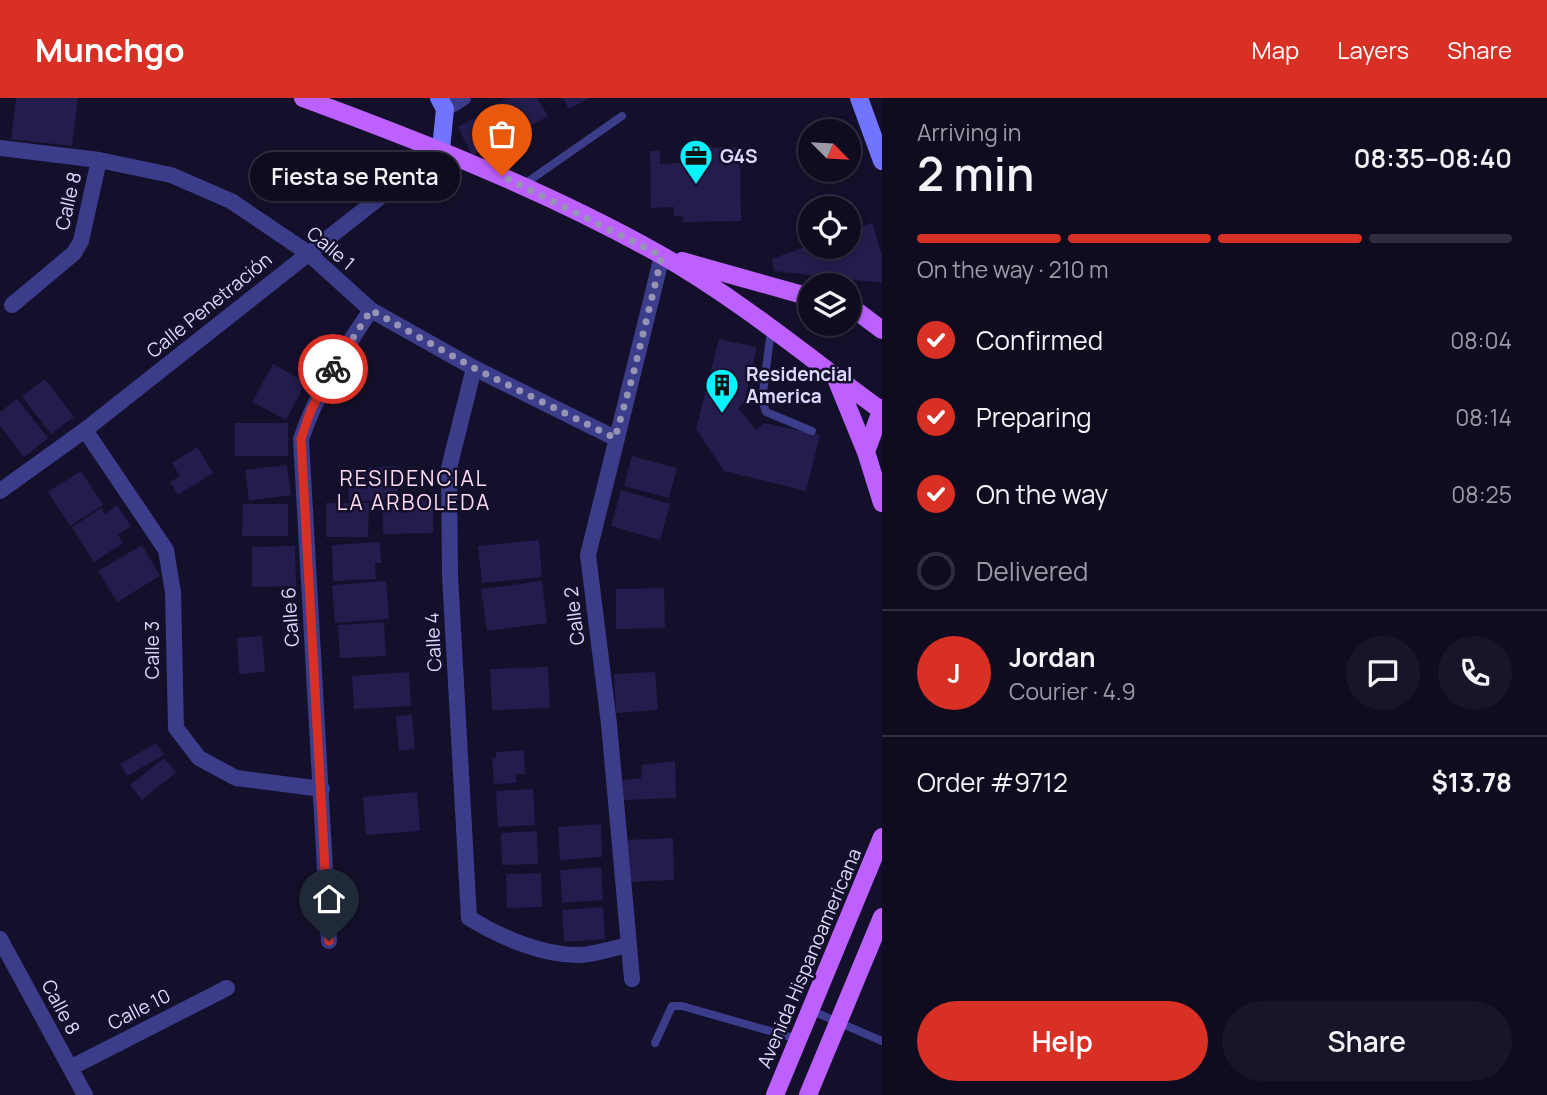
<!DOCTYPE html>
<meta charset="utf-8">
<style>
body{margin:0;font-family:Manrope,sans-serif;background:#181529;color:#f1f3f6;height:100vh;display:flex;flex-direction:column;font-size:26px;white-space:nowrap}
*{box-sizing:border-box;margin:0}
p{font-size:23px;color:#9b9ba5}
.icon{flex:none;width:38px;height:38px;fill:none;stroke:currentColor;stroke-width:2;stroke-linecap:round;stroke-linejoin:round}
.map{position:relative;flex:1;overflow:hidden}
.sheet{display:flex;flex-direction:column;background:#0f0c20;width:665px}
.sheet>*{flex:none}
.needle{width:46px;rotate:114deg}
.buttons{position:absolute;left:798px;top:21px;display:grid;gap:14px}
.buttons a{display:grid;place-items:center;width:63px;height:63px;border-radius:50%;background:#0f0c20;box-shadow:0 4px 10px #0003,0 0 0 2px #2f2c3e;font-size:35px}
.pin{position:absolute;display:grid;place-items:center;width:60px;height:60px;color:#fff;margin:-72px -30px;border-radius:50% 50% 50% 0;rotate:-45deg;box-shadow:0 0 7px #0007}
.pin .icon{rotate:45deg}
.courier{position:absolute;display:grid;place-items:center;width:70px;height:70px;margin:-35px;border:5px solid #d93025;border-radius:50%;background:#fff;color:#222;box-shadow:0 2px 9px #0007}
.bubble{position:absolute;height:49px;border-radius:24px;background:#0f0c20;box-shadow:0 4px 10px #0003,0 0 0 2px #2f2c3e;font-size:23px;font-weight:600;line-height:49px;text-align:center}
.head em{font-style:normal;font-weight:600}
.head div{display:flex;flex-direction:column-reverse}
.head{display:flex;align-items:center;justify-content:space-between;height:119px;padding:0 35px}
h1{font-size:46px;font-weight:600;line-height:52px}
.bar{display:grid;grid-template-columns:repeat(4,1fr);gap:10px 7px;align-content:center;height:84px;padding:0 35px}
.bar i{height:9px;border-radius:5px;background:#2f2c3e}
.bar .current{background:#d93025}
.bar p{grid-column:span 4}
.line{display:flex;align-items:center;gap:18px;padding:0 35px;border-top:2px solid #2f2c3e}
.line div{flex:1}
.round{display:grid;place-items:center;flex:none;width:74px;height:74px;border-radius:37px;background:#181529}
ol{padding:0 35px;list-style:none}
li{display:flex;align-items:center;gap:21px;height:77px}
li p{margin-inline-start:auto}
li .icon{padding:7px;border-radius:50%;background:#d93025;color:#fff;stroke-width:4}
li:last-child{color:#9b9ba5}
li i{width:38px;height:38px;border:4px solid #2f2c3e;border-radius:50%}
.primary-button{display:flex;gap:14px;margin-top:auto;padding:14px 35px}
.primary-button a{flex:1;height:80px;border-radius:42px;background:#d93025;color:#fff;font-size:28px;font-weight:600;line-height:80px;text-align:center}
.primary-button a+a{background:#181529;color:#f1f3f6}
header{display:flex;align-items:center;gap:42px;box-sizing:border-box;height:98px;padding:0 35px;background:#d93025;color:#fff}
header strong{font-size:33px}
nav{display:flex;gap:38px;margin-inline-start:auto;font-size:24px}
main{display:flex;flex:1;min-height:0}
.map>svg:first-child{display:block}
</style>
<header>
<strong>Munchgo</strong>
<nav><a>Map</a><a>Layers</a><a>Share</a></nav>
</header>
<main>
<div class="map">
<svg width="882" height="997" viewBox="0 0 882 997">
<rect width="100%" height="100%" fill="#14102b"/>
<path fill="#241c4c" d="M16,0H78L72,48L11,41Z
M507,0H537L548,18L507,42L488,11Z
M563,0H589L569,11Z
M484,15L498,44L472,57L458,29Z
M740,49L741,123L683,124V118H674V109L651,110L650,53H660V66L682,65V50Z
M872,125L882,157V185L774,173L772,161L810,147L849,149V134Z
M719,241L757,249L744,304L738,310L756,332L764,325L820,337L806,393L724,373L696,331Z
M273,266L306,284L286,322L252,304Z
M45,281L74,319L51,336L22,298Z
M17,301L48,340L24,359L0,328V314Z
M235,325H288V358H235Z
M197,349L213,375L178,397L170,384L180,378L172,365Z
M632,358L677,370L669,400L624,388Z
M287,367L291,397L249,403L245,372Z
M396,368L398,402L349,404L348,371Z
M81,373L103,407L70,428L48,394Z
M621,392L670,406L660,442L611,428Z
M433,402V435L383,436L382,404Z
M326,405H369L368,439H326Z
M243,406H288V438H242Z
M117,407L131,428L118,437L123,445L94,464L72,429L101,410L105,416Z
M539,442L542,479L482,485L478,448Z
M380,444L381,465H375L376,481L333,483L332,447Z
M142,447L160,478L117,504L98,473Z
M295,448L296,488L252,489V449Z
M386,483L389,521L335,525L332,487Z
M542,483L547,525L487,533L481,491Z
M664,490L665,530L616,531V491Z
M384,524L386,558L340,560L338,527Z
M262,538L265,574L239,576L237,540Z
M548,569L550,610L492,612L490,571Z
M409,574L411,608L354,611L352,578Z
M655,574L658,612L616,615L614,576Z
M412,617L415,651L399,653L396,618Z
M156,645L164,657L127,678L120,666Z
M524,652L525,676H516V685L494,686L492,660H496V654Z
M164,660L176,674L142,702L130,687Z
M675,663L676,700L622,702L616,683L641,680L642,667Z
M533,691L535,727L498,729L496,693Z
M417,694L420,733L366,737L363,699Z
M601,726L602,759L560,762L558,729Z
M537,733L538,766L502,767L501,735Z
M673,740L674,782L627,784L626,742Z
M601,769L603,802L562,805L560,772Z
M541,775L542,809L507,810L506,776Z
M603,809L605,841L564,844L562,812Z"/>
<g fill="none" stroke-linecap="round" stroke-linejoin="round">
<path stroke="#3b3c8a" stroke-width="8" d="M523,87L622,18
M771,232L762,302L766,314L812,333
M810,912L882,943
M655,945L672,908H682L798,941"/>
<path stroke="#3b3c8a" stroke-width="16" d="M445,11L463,0
M0,50L99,62L171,77L231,103L308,155L371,212L474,270L615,340
M12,207L74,155L81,143L99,62
M474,270L449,370L450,477L469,820C500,839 543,858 581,857C596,856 613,850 629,847
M85,332L166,452L173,494L176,630L199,660L236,680L322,691
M0,393L85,332L441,51
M0,841L85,997
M329,843L301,341C317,294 343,253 371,212
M632,881L609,626L588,457L662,158
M70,970L227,890"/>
<path stroke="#7174ff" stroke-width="18" d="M439,0L445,11L441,51
M859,0L882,63"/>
<path stroke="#bc61ff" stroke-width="18" d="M303,0C425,45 547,93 661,157C740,202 809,260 882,313
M682,163L810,199
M854,211L882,232
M835,278L866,354L882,405
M866,354L882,310
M775,997L882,739
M808,997L882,819"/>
</g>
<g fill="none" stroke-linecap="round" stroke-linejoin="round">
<path stroke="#9693b5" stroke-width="7" stroke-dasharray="0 12.6" d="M333,271L371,212L474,270L615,340L633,277L662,158L502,78"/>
<path stroke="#d93025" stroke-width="9" d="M329,843L301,341L311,312L333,271"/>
</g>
<defs>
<symbol id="office-pin" viewBox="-11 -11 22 30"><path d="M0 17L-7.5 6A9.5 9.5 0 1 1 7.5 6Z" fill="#06f2ff" stroke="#14102b"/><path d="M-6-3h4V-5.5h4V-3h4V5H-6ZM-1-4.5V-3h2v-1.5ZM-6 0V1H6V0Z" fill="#111"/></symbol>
<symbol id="building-pin" viewBox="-11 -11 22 30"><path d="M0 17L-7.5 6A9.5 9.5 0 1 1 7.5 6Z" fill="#06f2ff" stroke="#14102b"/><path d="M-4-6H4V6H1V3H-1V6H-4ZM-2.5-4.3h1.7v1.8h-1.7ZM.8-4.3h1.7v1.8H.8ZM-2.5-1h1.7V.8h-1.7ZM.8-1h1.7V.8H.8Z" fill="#111"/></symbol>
</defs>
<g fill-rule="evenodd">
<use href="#office-pin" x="677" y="39" width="38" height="52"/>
<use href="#building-pin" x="703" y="268" width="38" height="52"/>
</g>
<g text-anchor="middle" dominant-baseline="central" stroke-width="5" stroke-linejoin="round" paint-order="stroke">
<g font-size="19" font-weight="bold" fill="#dcdaff" stroke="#14102b" text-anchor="start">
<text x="720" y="58">G4S</text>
<text x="746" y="276">Residencial<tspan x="746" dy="22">America</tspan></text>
</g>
<g font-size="19" fill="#dcdaff" stroke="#14102b">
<text transform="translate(68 103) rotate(-77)">Calle 8</text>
<text transform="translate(331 150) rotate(40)">Calle 1</text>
<text transform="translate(209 207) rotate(-39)">Calle Penetración</text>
<text transform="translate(574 518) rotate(-97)">Calle 2</text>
<text transform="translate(290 519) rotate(-94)">Calle 6</text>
<text transform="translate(433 544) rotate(-93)">Calle 4</text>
<text transform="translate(152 552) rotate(-90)">Calle 3</text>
<text transform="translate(809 860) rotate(-67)">Avenida Hispanoamericana</text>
<text transform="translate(61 909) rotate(62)">Calle 8</text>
<text transform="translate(139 911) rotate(-27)">Calle 10</text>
</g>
<g font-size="21" letter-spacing="2" fill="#ffdcf4" stroke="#14102b">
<text x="414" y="380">RESIDENCIAL<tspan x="414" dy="24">LA ARBOLEDA</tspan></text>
</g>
</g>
</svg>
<div class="buttons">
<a><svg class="needle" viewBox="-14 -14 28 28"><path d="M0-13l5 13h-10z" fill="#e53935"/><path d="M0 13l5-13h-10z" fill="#9b9ba5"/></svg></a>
<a><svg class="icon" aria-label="locate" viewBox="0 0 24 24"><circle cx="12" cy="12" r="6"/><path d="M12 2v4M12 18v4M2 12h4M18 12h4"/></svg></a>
<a><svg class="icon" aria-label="layers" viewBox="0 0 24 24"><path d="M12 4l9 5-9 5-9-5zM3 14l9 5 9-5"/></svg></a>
</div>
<div class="pin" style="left:502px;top:78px;background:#ea580c"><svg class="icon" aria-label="bag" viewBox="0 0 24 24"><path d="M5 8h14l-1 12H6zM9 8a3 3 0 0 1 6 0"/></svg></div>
<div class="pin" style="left:329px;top:843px;background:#1f2937"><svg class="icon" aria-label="home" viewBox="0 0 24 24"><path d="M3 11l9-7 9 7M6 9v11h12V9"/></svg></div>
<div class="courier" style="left:333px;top:271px"><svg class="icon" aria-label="bike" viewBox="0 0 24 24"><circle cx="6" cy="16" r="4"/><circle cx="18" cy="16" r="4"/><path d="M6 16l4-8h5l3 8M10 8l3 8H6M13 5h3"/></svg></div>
<div class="bubble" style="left:250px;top:54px;width:210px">Fiesta se Renta</div>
</div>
<section class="sheet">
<div class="head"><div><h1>2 min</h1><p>Arriving in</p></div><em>08:35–08:40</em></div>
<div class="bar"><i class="current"></i><i class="current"></i><i class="current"></i><i></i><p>On the way · 210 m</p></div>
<ol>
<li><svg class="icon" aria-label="check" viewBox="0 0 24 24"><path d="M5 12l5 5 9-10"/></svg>Confirmed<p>08:04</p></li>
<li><svg class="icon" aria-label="check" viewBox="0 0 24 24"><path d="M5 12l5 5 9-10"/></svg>Preparing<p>08:14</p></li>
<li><svg class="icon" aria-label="check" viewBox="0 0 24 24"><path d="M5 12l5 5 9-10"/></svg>On the way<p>08:25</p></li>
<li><i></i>Delivered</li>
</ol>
<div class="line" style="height:126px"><b class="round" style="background:#d93025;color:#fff">J</b><div><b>Jordan</b><p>Courier · 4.9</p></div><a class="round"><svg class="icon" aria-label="chat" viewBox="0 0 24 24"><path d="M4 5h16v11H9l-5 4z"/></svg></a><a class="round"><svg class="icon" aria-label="phone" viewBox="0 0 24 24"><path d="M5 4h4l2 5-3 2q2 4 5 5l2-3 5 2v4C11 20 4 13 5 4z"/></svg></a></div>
<div class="line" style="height:91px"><div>Order #9712</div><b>$13.78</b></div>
<div class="primary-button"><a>Help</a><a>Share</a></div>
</section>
</main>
